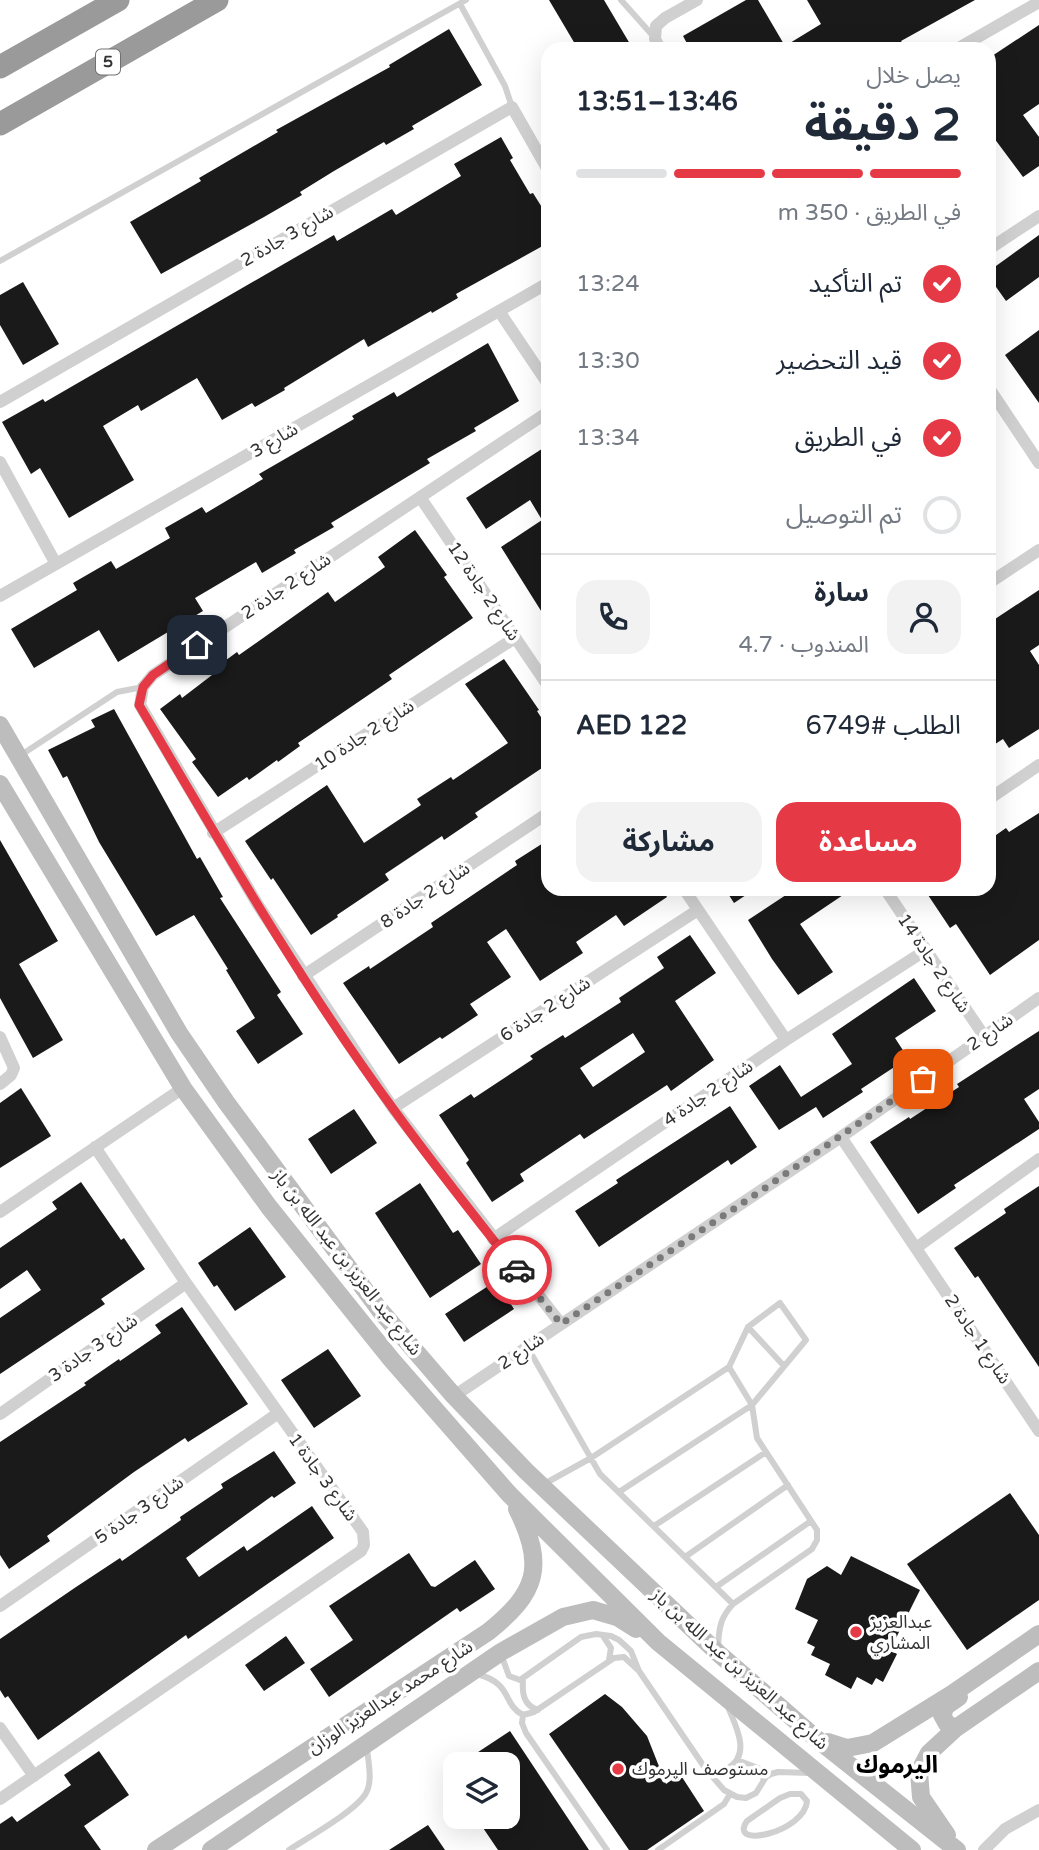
<!DOCTYPE html>
<html lang="ar">
<meta charset="utf-8">
<style>
body{margin:0;font-family:"Varela Round","Noto Sans Arabic",sans-serif;background:#f2f2f3;color:#1f2937;direction:rtl;height:100vh;display:flex;flex-direction:column;font-size:26px;white-space:nowrap}
*{box-sizing:border-box;margin:0}
p{font-size:23px;color:#747a83}
.icon{flex:none;width:38px;height:38px;fill:none;stroke:currentColor;stroke-width:2;stroke-linecap:round;stroke-linejoin:round}
.map{position:relative;flex:1;overflow:hidden;direction:ltr}
.details{position:absolute;left:541px;top:42px;width:455px;height:854px;display:flex;flex-direction:column;background:#fff;border-radius:21px;box-shadow:0 7px 28px #0002;direction:rtl}
.details>*{flex:none}
.buttons{position:absolute;left:443px;top:1752px;display:grid;gap:14px}
.buttons a{display:grid;place-items:center;width:77px;height:77px;border-radius:14px;background:#fff;box-shadow:0 7px 28px #0002;font-size:35px}
.pin{position:absolute;display:grid;place-items:center;width:60px;height:60px;color:#fff;margin:-30px;border-radius:14px;box-shadow:0 4px 10px #0006}
.courier{position:absolute;display:grid;place-items:center;width:70px;height:70px;margin:-35px;border:5px solid #e63946;border-radius:50%;background:#fff;color:#222;box-shadow:0 2px 9px #0007}
.overview em{font-style:normal;font-weight:700}
.overview div{display:flex;flex-direction:column-reverse}
.overview{display:flex;align-items:center;justify-content:space-between;height:119px;padding:0 35px}
h1{font-size:46px;font-weight:700;line-height:52px}
.bar{display:grid;grid-template-columns:repeat(4,1fr);gap:10px 7px;align-content:center;height:84px;padding:0 35px}
.bar i{height:9px;border-radius:5px;background:#e0e1e3}
.bar .active{background:#e63946}
.bar p{grid-column:span 4}
.line{display:flex;align-items:center;gap:18px;padding:0 35px;border-top:2px solid #e0e1e3}
.line div{flex:1}
.round{display:grid;place-items:center;flex:none;width:74px;height:74px;border-radius:21px;background:#f2f2f3}
ol{padding:0 35px;list-style:none}
li{display:flex;align-items:center;gap:21px;height:77px}
li p{margin-inline-start:auto}
li .icon{padding:7px;border-radius:50%;background:#e63946;color:#fff;stroke-width:4}
li:last-child{color:#747a83}
li i{width:38px;height:38px;border:4px solid #e0e1e3;border-radius:50%}
.primary-button{display:flex;gap:14px;margin-top:auto;padding:14px 35px}
.primary-button a{flex:1;height:80px;border-radius:21px;background:#e63946;color:#fff;font-size:28px;font-weight:700;line-height:80px;text-align:center}
.primary-button a+a{background:#f2f2f3;color:#1f2937}
.map>svg:first-child{display:block}
</style>
<div class="map">
<svg width="1039" height="1850" viewBox="0 0 1039 1850">
<rect width="100%" height="100%" fill="#fff"/>
<path fill="#1a1a1a" fill-rule="evenodd" d="M549,0H604L633,49H578Z
M746,0H758L785,46L821,24L807,0H975L901,41L904,45L898,49H690L683,36Z
M1039,25V104L1023,115L1039,137V166L1023,177L994,138L989,141V58Z
M449,29L482,85L412,126L414,129L386,145L384,142L334,171L300,192L302,195L264,217L161,274L130,222L201,181L199,178L278,132L276,130L390,67L389,65Z
M501,137L513,158L510,160L530,194L533,193L548,217V243L456,294L458,298L432,313L431,311L368,347L364,339L284,388L285,390L255,407L252,403L222,420L197,378L141,411L138,405L103,426L134,480L69,518L40,468L31,474L2,422L43,399L45,402L334,235L337,241L392,209L396,215L461,176L454,164Z
M1039,235V277L1006,301L989,277V271Z
M23,282L59,344L23,365L0,325V295Z
M1039,330V403L1005,355Z
M488,343L519,401L474,428L476,431L427,459L430,463L331,523L334,527L294,550L296,553L262,573L256,562L195,598L203,611L118,662L99,630L34,668L11,629L77,590L73,583L111,561L116,569L170,538L165,528L202,507L206,513L263,479L259,474L354,419L352,416L394,392L397,397Z
M548,445V622L501,547L542,520L530,500L486,529L466,498Z
M415,530L447,575L444,577L473,618L389,675L392,679L298,743L300,746L278,762L277,760L249,780L247,777L218,797L192,762L196,759L160,709L180,694L182,698L216,672L214,669L237,652L239,655L328,592L335,602L385,567L378,557Z
M1039,590V645L1030,651L1039,665V729L1009,748L1003,739L989,748V623Z
M504,659L539,710L537,711L548,728V764L475,813L478,817L444,840L442,836L385,874L389,880L337,915L338,917L311,935L273,878L271,880L245,841L327,785L364,843L421,805L417,799L451,777L453,780L508,743L465,684Z
M114,709L197,859L200,857L223,897L220,898L281,992L277,995L303,1034L258,1064L236,1031L255,1018L226,970L228,969L194,915L156,936L99,842L67,776L63,778L48,750L95,727L91,720Z
M1039,813V940L990,975L956,924L950,928L924,889H989V840L1006,828L1009,832Z
M0,840L58,941L19,964L63,1040L33,1058L0,998Z
M548,840V889H590L595,896L605,889H662L667,897L624,926L616,915L576,942L583,953L540,981L506,929L487,942L511,977L470,1004L478,1015L442,1039L440,1037L399,1064L343,983L369,966L370,969L433,927L431,923L517,865L515,861Z
M725,889H755L734,903Z
M795,889H852L800,924L833,972L798,995L772,959L748,920Z
M690,935L716,973L675,1001L714,1060L671,1091L667,1085L584,1139L580,1134L520,1174L524,1181L492,1202L466,1163L469,1160L439,1115L471,1094L474,1098L533,1059L530,1056L563,1035L565,1038L621,1002L619,998L664,968L657,957ZM633,1033L645,1052L593,1087L580,1068Z
M914,978L936,1011L895,1038L908,1058L861,1089L863,1092L823,1118L816,1107L779,1130L749,1086L780,1065L801,1097L852,1064L832,1034Z
M1039,1031V1089L1024,1099L1039,1122V1129L954,1185L956,1188L918,1214L870,1142L909,1117L910,1119L959,1087L957,1084Z
M21,1088L51,1136L0,1168V1103Z
M730,1106L757,1147L731,1165L728,1160L599,1247L575,1211L618,1183L616,1180Z
M354,1109L377,1143L331,1174L308,1139Z
M81,1182L121,1240L124,1238L145,1269L101,1299L105,1304L0,1374V1318L41,1290L27,1270L0,1289V1248L57,1209L52,1202Z
M420,1183L453,1233L458,1230L481,1264L430,1298L375,1213Z
M1039,1186V1367L978,1276L975,1278L954,1248L1006,1213L1004,1209Z
M250,1227L286,1277L235,1311L217,1285L214,1287L198,1263Z
M496,1281L514,1309L464,1342L445,1314Z
M182,1307L248,1404L188,1442L185,1438L134,1472L47,1536L50,1541L9,1569L0,1555V1442L86,1385L84,1383L119,1359L120,1361L161,1333L155,1325Z
M328,1349L361,1396L314,1428L281,1380Z
M274,1451L296,1483L274,1498L272,1496L186,1558L199,1577L244,1546L247,1551L312,1506L334,1538L188,1639L186,1635L38,1740L8,1696L5,1698L0,1690V1639L76,1587L120,1558L122,1561L181,1520L180,1517L223,1488L221,1484Z
M1010,1493L1039,1535V1600L967,1650L907,1564Z
M409,1553L431,1586L435,1587L475,1560L495,1589L460,1612L457,1608L329,1697L310,1669L353,1640L329,1606Z
M851,1556L920,1590L890,1650L897,1654L883,1682L876,1678L872,1685L857,1677L851,1689L825,1675L830,1664L811,1655L815,1647L807,1643L818,1620L795,1609L807,1579L827,1566L841,1575Z
M286,1636L305,1663L264,1691L245,1665Z
M605,1694L622,1707L647,1736L666,1784L680,1774L704,1811L647,1850H629L549,1734Z
M510,1731L589,1850H498L475,1816H508V1764H460Z
M99,1751L129,1795L84,1826L101,1850H0V1824L12,1816L17,1822L71,1785L64,1775Z
M428,1825L445,1850H389Z"/>
<g fill="none" stroke-linecap="round" stroke-linejoin="round">
<path stroke="#d0d0d0" stroke-width="6" d="M621,0L654,37
M460,4L505,86L512,107
M0,261L466,0
M21,755L117,692L143,687
M748,1327L784,1366
M528,1348L600,1474L733,1604
M544,1484L591,1458L729,1367L748,1327L780,1303L806,1340L752,1405L757,1438L817,1530V1540L812,1549L733,1604C720,1618 719,1628 718,1647
M619,1492L752,1405L729,1367
M654,1526L766,1452
M685,1557L788,1485
M716,1587L811,1521
M603,1636L611,1648L609,1660
M501,1654L509,1676L520,1680L581,1637L596,1634L611,1636L619,1640L631,1651L639,1671L705,1768L724,1790L737,1797L746,1798L756,1793L766,1777L771,1774L778,1772L810,1773
M477,1674C514,1684 501,1703 523,1715L534,1712L614,1658L624,1657L638,1670
M523,1679C522,1693 523,1705 538,1710
M523,1715L522,1723L526,1733L607,1850
M737,1760L758,1768L764,1780
M706,1768C714,1771 720,1772 728,1768C752,1754 735,1725 728,1707
M790,1794H801L807,1801C805,1832 727,1850 747,1821L780,1798Z
M289,1850C307,1838 356,1811 366,1793C373,1781 368,1761 367,1748
M658,1850L724,1804L730,1794"/>
<path stroke="#d0d0d0" stroke-width="12" d="M660,49L655,39L656,26L665,18L697,0
M957,49L1039,2
M989,249L1039,216
M499,311L548,384
M989,388L1039,463
M0,402L512,107L548,170
M548,412L153,675L143,687L140,705L258,905L393,1108L561,1324
M0,462L56,564
M420,497L548,686
M989,583L1039,550
M0,596L548,283
M989,799L1039,765
M213,833L515,638
M684,889L786,1040
M885,889L984,1036
M303,976L548,813
M0,1037L14,1068L11,1075L0,1084
M393,1108L698,910
M841,1137L1039,1431
M0,1212L183,1088
M493,1239L786,1040L926,950
M916,1248L1039,1159
M454,1396L841,1137L1039,998
M0,1414L186,1283
M0,1606L277,1414
M0,1728L34,1776
M0,1799L361,1551L364,1545L363,1532L186,1283L95,1147
M984,1850L1005,1829L1039,1810"/>
<path stroke="#bdbdbd" stroke-width="18" d="M0,725L179,1033L226,1102L379,1309L454,1396L526,1471L718,1653L818,1740L957,1850
M0,784L183,1088L269,1207L391,1359L509,1494L658,1642L912,1850
M956,1728L947,1724L942,1715L946,1706L959,1697
M828,1742L847,1748L873,1743L952,1694L1039,1634
M947,1835L921,1797L919,1772L929,1753L956,1728L1039,1671
M156,1850L488,1632C537,1593 546,1566 517,1509
M211,1850L501,1652L563,1617L593,1610L617,1617L636,1629"/>
<path stroke="#9a9a9a" stroke-width="23" d="M0,67L118,0
M0,124L217,0"/>
</g>
<g fill="none" stroke-linecap="round" stroke-linejoin="round">
<path stroke="#7a7a7a" stroke-width="7" stroke-dasharray="0 12.6" d="M517,1270L561,1324L765,1188L923,1079"/>
<path stroke="#e63946" stroke-width="9" d="M197,645L153,675L143,687L139,705C220,842 299,981 394,1110C433,1164 475,1217 517,1270"/>
</g>
<g fill="#e63946" stroke="#fff" stroke-width="2.5">
<circle cx="856" cy="1632" r="7"/>
<circle cx="618" cy="1769" r="7"/>
</g>
<g text-anchor="middle" dominant-baseline="central" stroke-width="7" stroke-linejoin="round" paint-order="stroke">
<rect fill="#fff" stroke="#707070" stroke-width="2" x="96" y="49.5" width="24" height="25" rx="5"/>
<g font-size="16" font-weight="bold" fill="#333">
<text x="108" y="62">5</text>
</g>
<g font-size="18" fill="#333" stroke="#fff">
<text transform="translate(287 236) rotate(-30)">شارع 3 جادة 2</text>
<text transform="translate(274 440) rotate(-30)">شارع 3</text>
<text transform="translate(286 586) rotate(-34)">شارع 2 جادة 2</text>
<text transform="translate(484 591) rotate(56)">شارع 2 جادة 12</text>
<text transform="translate(364 735) rotate(-33)">شارع 2 جادة 10</text>
<text transform="translate(425 895) rotate(-34)">شارع 2 جادة 8</text>
<text transform="translate(934 963) rotate(56)">شارع 2 جادة 14</text>
<text transform="translate(545 1009) rotate(-33)">شارع 2 جادة 6</text>
<text transform="translate(990 1032) rotate(-35)">شارع 2</text>
<text transform="translate(708 1093) rotate(-34)">شارع 2 جادة 4</text>
<text transform="translate(347 1262) rotate(52)">شارع عبد العزيز بن عبد الله بن باز</text>
<text transform="translate(978 1339) rotate(56)">شارع 1 جادة 2</text>
<text transform="translate(93 1348) rotate(-35)">شارع 3 جادة 3</text>
<text transform="translate(521 1351) rotate(-34)">شارع 2</text>
<text transform="translate(323 1477) rotate(54)">شارع 3 جادة 1</text>
<text transform="translate(139 1510) rotate(-35)">شارع 3 جادة 5</text>
<text transform="translate(740 1669) rotate(42)">شارع عبد العزيز بن عبد الله بن باز</text>
<text transform="translate(390 1697) rotate(-33)">شارع محمد عبدالعزيز الوزان</text>
</g>
<g font-size="18" fill="#333" stroke="#fff" text-anchor="start">
<text x="870" y="1622">عبدالعزيز<tspan x="870" dy="21">المشاري</tspan></text>
<text x="632" y="1769">مستوصف اليرموك</text>
</g>
<g font-size="24" font-weight="bold" fill="#000" stroke="#fff">
<text x="897" y="1765">اليرموك</text>
</g>
</g>
</svg>
<div class="buttons">
<a><svg class="icon" aria-label="layers" viewBox="0 0 24 24"><path d="M12 4l9 5-9 5-9-5zM3 14l9 5 9-5"/></svg></a>
</div>
<div class="pin" style="left:923px;top:1079px;background:#ea580c"><svg class="icon" aria-label="bag" viewBox="0 0 24 24"><path d="M5 8h14l-1 12H6zM9 8a3 3 0 0 1 6 0"/></svg></div>
<div class="pin" style="left:197px;top:645px;background:#1f2937"><svg class="icon" aria-label="home" viewBox="0 0 24 24"><path d="M3 11l9-7 9 7M6 9v11h12V9"/></svg></div>
<div class="courier" style="left:517px;top:1270px"><svg class="icon" aria-label="car" viewBox="0 0 24 24"><path d="M5 17H2v-5l4-1 3-4h7l3 4 3 1v5h-3M9 17h6M6 11h13"/><circle cx="7" cy="17" r="2"/><circle cx="17" cy="17" r="2"/></svg></div>
<section class="details">
<div class="overview"><div><h1>2 دقيقة</h1><p>يصل خلال</p></div><em>13:46–13:51</em></div>
<div class="bar"><i class="active"></i><i class="active"></i><i class="active"></i><i></i><p>في الطريق · 350 m</p></div>
<ol>
<li><svg class="icon" aria-label="check" viewBox="0 0 24 24"><path d="M5 12l5 5 9-10"/></svg>تم التأكيد<p>13:24</p></li>
<li><svg class="icon" aria-label="check" viewBox="0 0 24 24"><path d="M5 12l5 5 9-10"/></svg>قيد التحضير<p>13:30</p></li>
<li><svg class="icon" aria-label="check" viewBox="0 0 24 24"><path d="M5 12l5 5 9-10"/></svg>في الطريق<p>13:34</p></li>
<li><i></i>تم التوصيل</li>
</ol>
<div class="line" style="height:126px"><a class="round"><svg class="icon" aria-label="person" viewBox="0 0 24 24"><circle cx="12" cy="8" r="4"/><path d="M4 21q1-7 8-7t8 7"/></svg></a><div><b>سارة</b><p>المندوب · 4.7</p></div><a class="round"><svg class="icon" aria-label="phone" viewBox="0 0 24 24"><path d="M5 4h4l2 5-3 2q2 4 5 5l2-3 5 2v4C11 20 4 13 5 4z"/></svg></a></div>
<div class="line" style="height:91px"><div>الطلب #6749</div><b>AED 122</b></div>
<div class="primary-button"><a>مساعدة</a><a>مشاركة</a></div>
</section>
</div>
